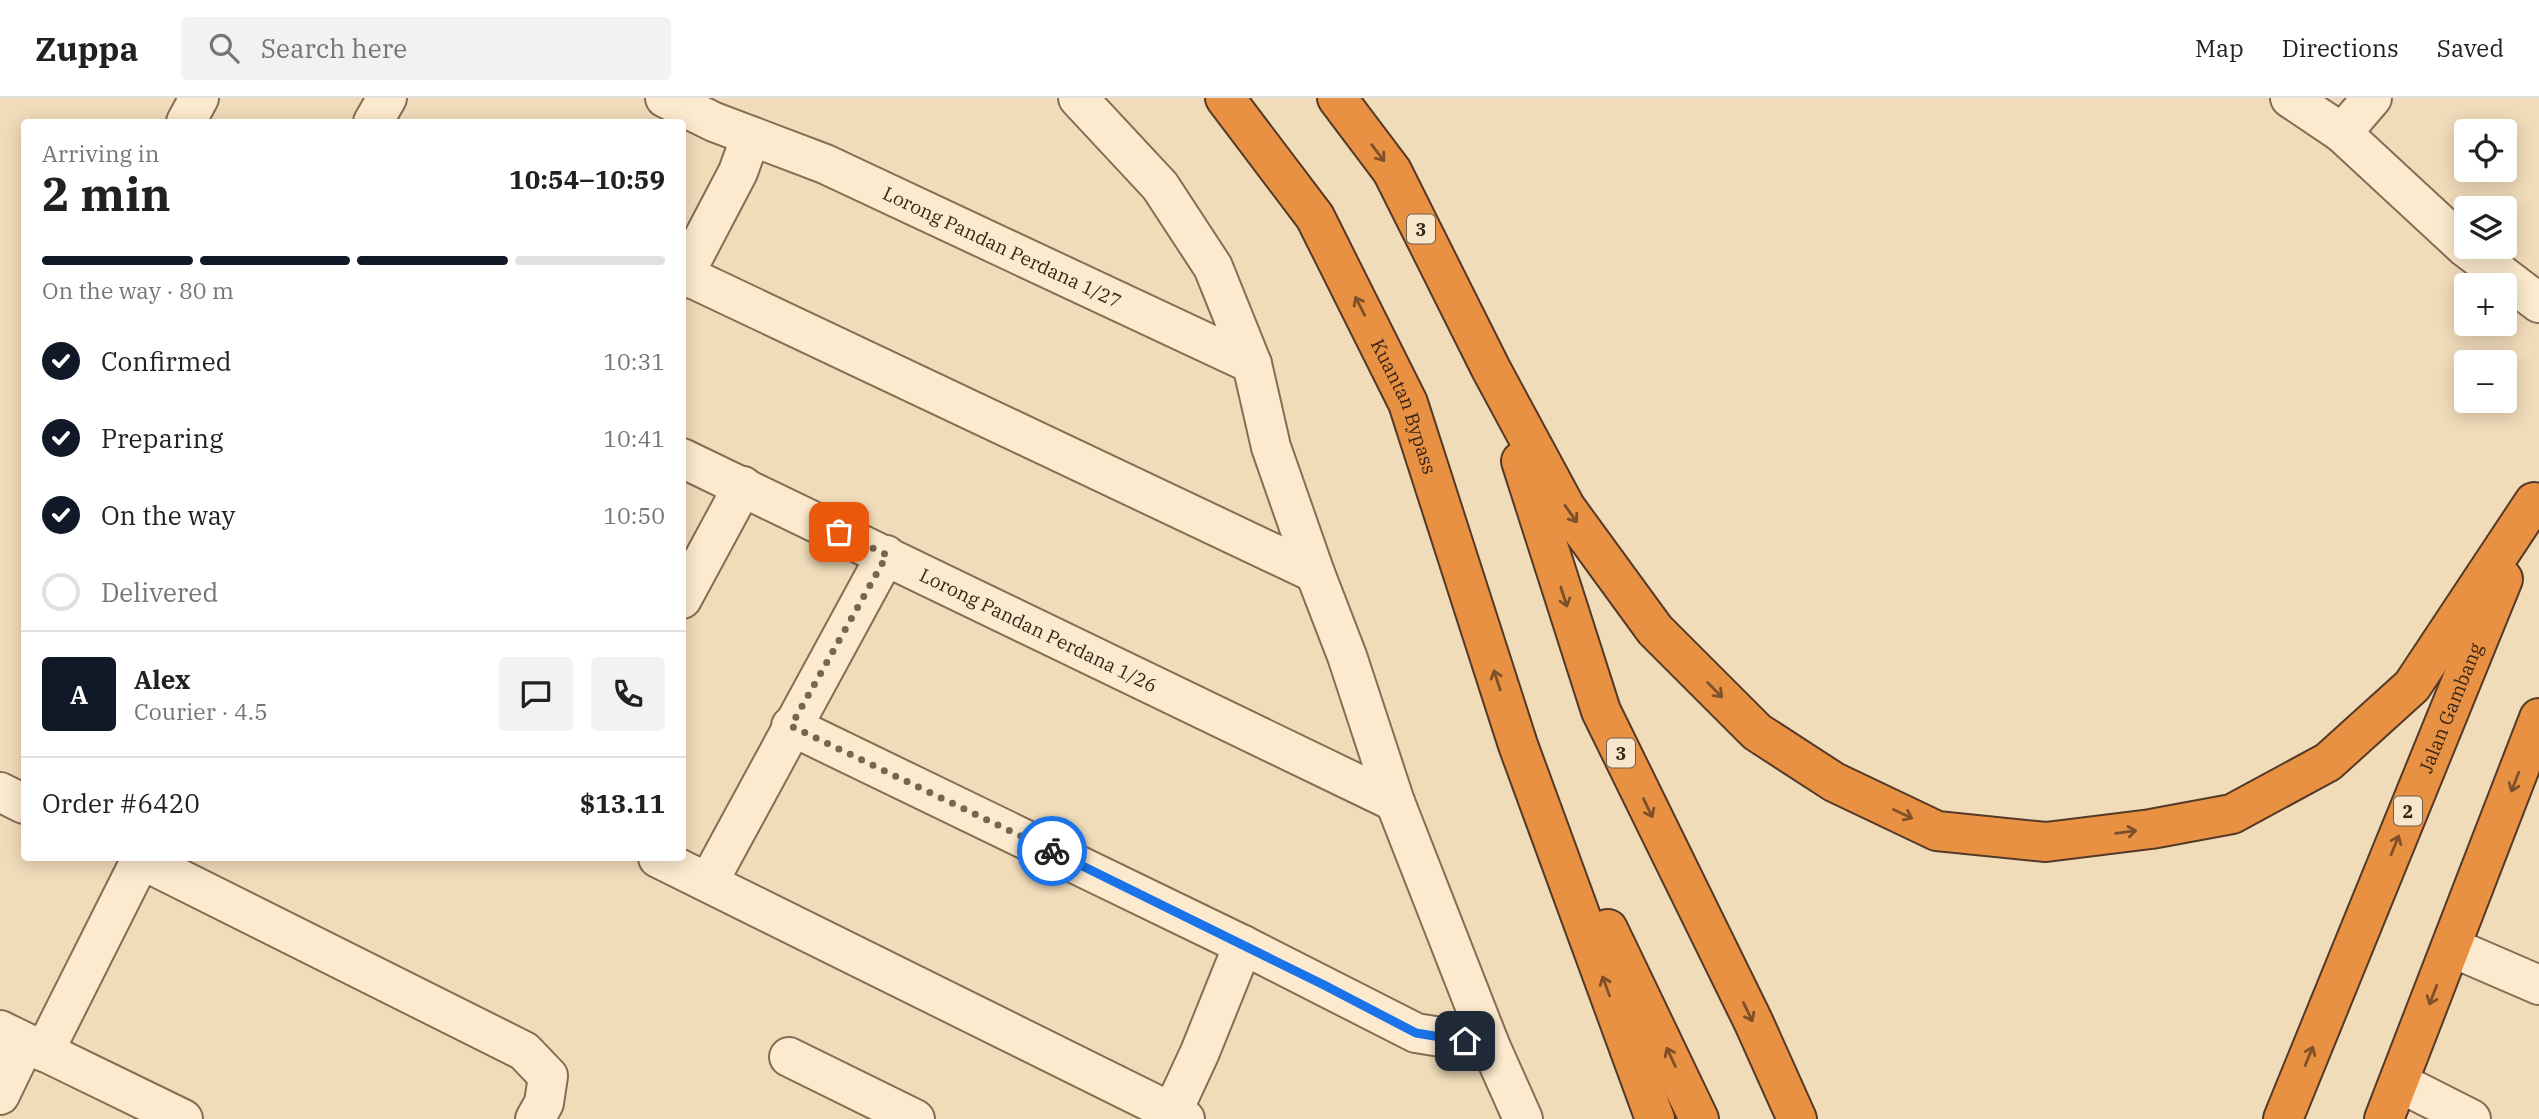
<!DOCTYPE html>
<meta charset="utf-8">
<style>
body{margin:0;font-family:"IBM Plex Serif",serif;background:#f2f2f2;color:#202124;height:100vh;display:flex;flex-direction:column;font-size:26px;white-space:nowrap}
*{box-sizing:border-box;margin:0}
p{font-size:23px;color:#757577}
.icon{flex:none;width:38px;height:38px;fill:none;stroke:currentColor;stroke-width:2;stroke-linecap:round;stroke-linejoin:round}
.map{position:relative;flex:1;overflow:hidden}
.drawer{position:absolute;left:21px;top:21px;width:665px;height:742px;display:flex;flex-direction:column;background:#fff;border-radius:7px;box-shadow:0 4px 18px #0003}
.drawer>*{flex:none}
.controls{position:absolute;left:2454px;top:21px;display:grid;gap:14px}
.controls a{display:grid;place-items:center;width:63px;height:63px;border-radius:7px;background:#fff;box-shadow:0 4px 18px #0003;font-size:35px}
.pin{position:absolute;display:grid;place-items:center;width:60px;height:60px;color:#fff;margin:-30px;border-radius:14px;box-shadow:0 4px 10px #0006}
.courier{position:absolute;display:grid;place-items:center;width:70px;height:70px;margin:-35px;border:5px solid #1a73e8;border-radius:50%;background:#fff;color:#222;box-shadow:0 2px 9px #0007}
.overview em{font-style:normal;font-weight:700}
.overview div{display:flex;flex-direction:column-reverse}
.overview{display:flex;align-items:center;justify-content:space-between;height:119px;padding:0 21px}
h1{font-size:46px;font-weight:700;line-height:52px}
.bar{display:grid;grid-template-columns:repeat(4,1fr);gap:10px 7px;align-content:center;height:84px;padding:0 21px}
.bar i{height:9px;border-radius:5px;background:#e0e0e0}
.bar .active{background:#111827}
.bar p{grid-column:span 4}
.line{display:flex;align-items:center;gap:18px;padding:0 21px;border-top:2px solid #e0e0e0}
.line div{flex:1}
.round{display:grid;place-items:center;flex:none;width:74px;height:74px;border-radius:7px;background:#f2f2f2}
ol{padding:0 21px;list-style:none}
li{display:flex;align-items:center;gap:21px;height:77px}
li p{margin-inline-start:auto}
li .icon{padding:7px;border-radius:50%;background:#111827;color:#fff;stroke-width:4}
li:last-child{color:#757577}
li i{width:38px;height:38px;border:4px solid #e0e0e0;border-radius:50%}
header{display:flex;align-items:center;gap:42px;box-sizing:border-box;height:98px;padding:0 35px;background:#fff;border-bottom:2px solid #e0e0e0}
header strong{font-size:33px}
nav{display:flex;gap:38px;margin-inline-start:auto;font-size:24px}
.search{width:490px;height:63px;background:#f2f2f2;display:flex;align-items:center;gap:18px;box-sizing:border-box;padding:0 24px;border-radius:7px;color:#757577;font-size:26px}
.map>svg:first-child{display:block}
</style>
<header>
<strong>Zuppa</strong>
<div class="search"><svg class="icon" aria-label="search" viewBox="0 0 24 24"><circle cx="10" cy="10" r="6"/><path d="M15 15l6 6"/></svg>Search here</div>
<nav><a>Map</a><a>Directions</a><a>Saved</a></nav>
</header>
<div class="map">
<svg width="2539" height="1021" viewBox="0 0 2539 1021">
<rect width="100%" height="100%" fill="#f1dcba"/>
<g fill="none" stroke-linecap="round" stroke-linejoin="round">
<defs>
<g id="minor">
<path id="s1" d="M665,0L714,24L825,66L1252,266"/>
<path d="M1078,0L1160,88L1213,169L1252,266L1271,349L1315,475L1347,558L1395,704L1490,947L1523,1021"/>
<path d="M2290,0L2342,35L2465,149L2539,205"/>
<path d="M186,24L199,0"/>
<path d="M373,24L387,0"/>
<path d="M2342,35L2372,0"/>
<path d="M685,177L1315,475"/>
<path d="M682,181L738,74L751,38"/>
<path id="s2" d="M682,360L1395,704"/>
<path d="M682,501L743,388"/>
<path d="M791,628L1243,847L1416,935L1490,947"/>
<path d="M0,694L24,706"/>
<path d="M138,760L524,953L548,978L544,1005L535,1021"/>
<path d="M658,760L1185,1021"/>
<path d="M709,783L886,457"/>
<path d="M2451,849L2539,887"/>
<path d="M0,932L183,1021"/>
<path d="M44,954L141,761"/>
<path d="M789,959L915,1021"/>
<path d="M2400,985L2471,1021"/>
<path d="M0,997L25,945"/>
<path d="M1169,1021L1200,954L1243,847"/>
</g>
<g id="highway">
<path id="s3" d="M1225,0L1315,119L1408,305L1518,647L1655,1021"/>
<path d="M1337,0L1392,73L1491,271L1566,410L1655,532L1757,634L1834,684L1937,733L2046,744L2151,731L2232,716L2328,664L2412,588L2534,404"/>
<path d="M1521,363L1601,613L1753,923L1797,1021"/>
<path d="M1608,831L1699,1021"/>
<path id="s4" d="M2283,1021L2503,481"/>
<path d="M2384,1021L2539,620"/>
</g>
</defs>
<use href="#minor" stroke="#886b53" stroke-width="42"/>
<use href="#highway" stroke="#553928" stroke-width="42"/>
<use href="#minor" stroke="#fbeacd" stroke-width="38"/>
<use href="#highway" stroke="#e99142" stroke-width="38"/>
</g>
<defs><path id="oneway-shaft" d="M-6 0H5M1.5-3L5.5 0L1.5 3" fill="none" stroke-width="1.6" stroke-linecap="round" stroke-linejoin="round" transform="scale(1.75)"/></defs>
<g stroke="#7e5029">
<use href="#oneway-shaft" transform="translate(1378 55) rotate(53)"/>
<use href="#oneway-shaft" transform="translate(1360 208) rotate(-117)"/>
<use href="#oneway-shaft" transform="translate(1571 416) rotate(55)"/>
<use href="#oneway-shaft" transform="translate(1564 499) rotate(72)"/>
<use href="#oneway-shaft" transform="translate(1497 582) rotate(-108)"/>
<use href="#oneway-shaft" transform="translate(1715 592) rotate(45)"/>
<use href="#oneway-shaft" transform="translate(2515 684) rotate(111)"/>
<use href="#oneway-shaft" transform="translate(1648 710) rotate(64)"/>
<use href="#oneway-shaft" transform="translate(1903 716) rotate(25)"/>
<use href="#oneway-shaft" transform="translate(2126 734) rotate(-7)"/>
<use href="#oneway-shaft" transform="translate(2395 747) rotate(-68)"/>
<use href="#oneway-shaft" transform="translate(1606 888) rotate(-110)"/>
<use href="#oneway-shaft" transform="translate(2433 897) rotate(111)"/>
<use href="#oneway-shaft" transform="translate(1748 914) rotate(64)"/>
<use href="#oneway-shaft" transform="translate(2309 958) rotate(-68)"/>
<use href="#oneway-shaft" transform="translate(1671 959) rotate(-115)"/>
</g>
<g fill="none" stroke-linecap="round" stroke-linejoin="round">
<path stroke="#776551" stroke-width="7" stroke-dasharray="0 12.6" d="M839,434L887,457L791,628L1052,753"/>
<path stroke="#1a73e8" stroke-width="9" d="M1052,753L1324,887L1416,935L1465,943"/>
</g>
<g text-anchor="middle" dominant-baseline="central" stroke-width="7" stroke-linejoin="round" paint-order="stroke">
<g fill="#f8e6ca" stroke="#705f4e" stroke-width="2">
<rect x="1407" y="116.5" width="28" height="29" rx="5"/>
<rect x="1607" y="640.5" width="28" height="29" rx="5"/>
<rect x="2394" y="698.5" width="28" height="29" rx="5"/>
</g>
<g font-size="18" font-weight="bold" fill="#362519">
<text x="1421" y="131">3</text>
<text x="1621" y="655">3</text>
<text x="2408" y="713">2</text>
</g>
<g font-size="19" fill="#362519" stroke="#f8e6ca">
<text stroke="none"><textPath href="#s1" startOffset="369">Lorong Pandan Perdana 1/27</textPath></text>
<text stroke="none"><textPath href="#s3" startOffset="359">Kuantan Bypass</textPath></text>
<text stroke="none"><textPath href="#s2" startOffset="396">Lorong Pandan Perdana 1/26</textPath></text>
<text stroke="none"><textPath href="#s4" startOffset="444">Jalan Gambang</textPath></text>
</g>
</g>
</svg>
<div class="controls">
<a><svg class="icon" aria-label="locate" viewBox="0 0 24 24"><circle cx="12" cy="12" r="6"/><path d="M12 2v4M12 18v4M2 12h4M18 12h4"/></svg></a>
<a><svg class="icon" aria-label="layers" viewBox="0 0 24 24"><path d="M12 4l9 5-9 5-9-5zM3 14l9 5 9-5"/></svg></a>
<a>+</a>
<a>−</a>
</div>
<div class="pin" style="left:839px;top:434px;background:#ea580c"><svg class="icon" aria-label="bag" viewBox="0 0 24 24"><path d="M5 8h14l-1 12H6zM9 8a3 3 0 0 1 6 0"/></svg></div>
<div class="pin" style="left:1465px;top:943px;background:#1f2937"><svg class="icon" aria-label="home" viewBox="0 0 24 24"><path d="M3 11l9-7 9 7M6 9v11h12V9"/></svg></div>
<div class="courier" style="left:1052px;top:753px"><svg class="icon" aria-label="bike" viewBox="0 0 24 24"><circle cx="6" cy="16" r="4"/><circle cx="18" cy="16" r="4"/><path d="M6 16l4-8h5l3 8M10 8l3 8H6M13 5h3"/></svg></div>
<section class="drawer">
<div class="overview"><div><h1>2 min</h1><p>Arriving in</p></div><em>10:54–10:59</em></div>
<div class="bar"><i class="active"></i><i class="active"></i><i class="active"></i><i></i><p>On the way · 80 m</p></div>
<ol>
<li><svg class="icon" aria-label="check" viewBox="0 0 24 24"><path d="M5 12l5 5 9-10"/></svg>Confirmed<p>10:31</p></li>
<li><svg class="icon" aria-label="check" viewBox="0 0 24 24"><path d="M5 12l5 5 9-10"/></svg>Preparing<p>10:41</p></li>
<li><svg class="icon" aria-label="check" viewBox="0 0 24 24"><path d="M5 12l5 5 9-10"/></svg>On the way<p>10:50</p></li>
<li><i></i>Delivered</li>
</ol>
<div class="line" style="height:126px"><b class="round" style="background:#111827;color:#fff">A</b><div><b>Alex</b><p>Courier · 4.5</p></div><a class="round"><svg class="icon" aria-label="chat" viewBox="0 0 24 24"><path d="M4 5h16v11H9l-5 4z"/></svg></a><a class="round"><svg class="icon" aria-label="phone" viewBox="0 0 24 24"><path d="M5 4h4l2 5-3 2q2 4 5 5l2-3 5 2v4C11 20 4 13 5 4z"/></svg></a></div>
<div class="line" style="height:91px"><div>Order #6420</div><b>$13.11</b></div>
</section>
</div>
